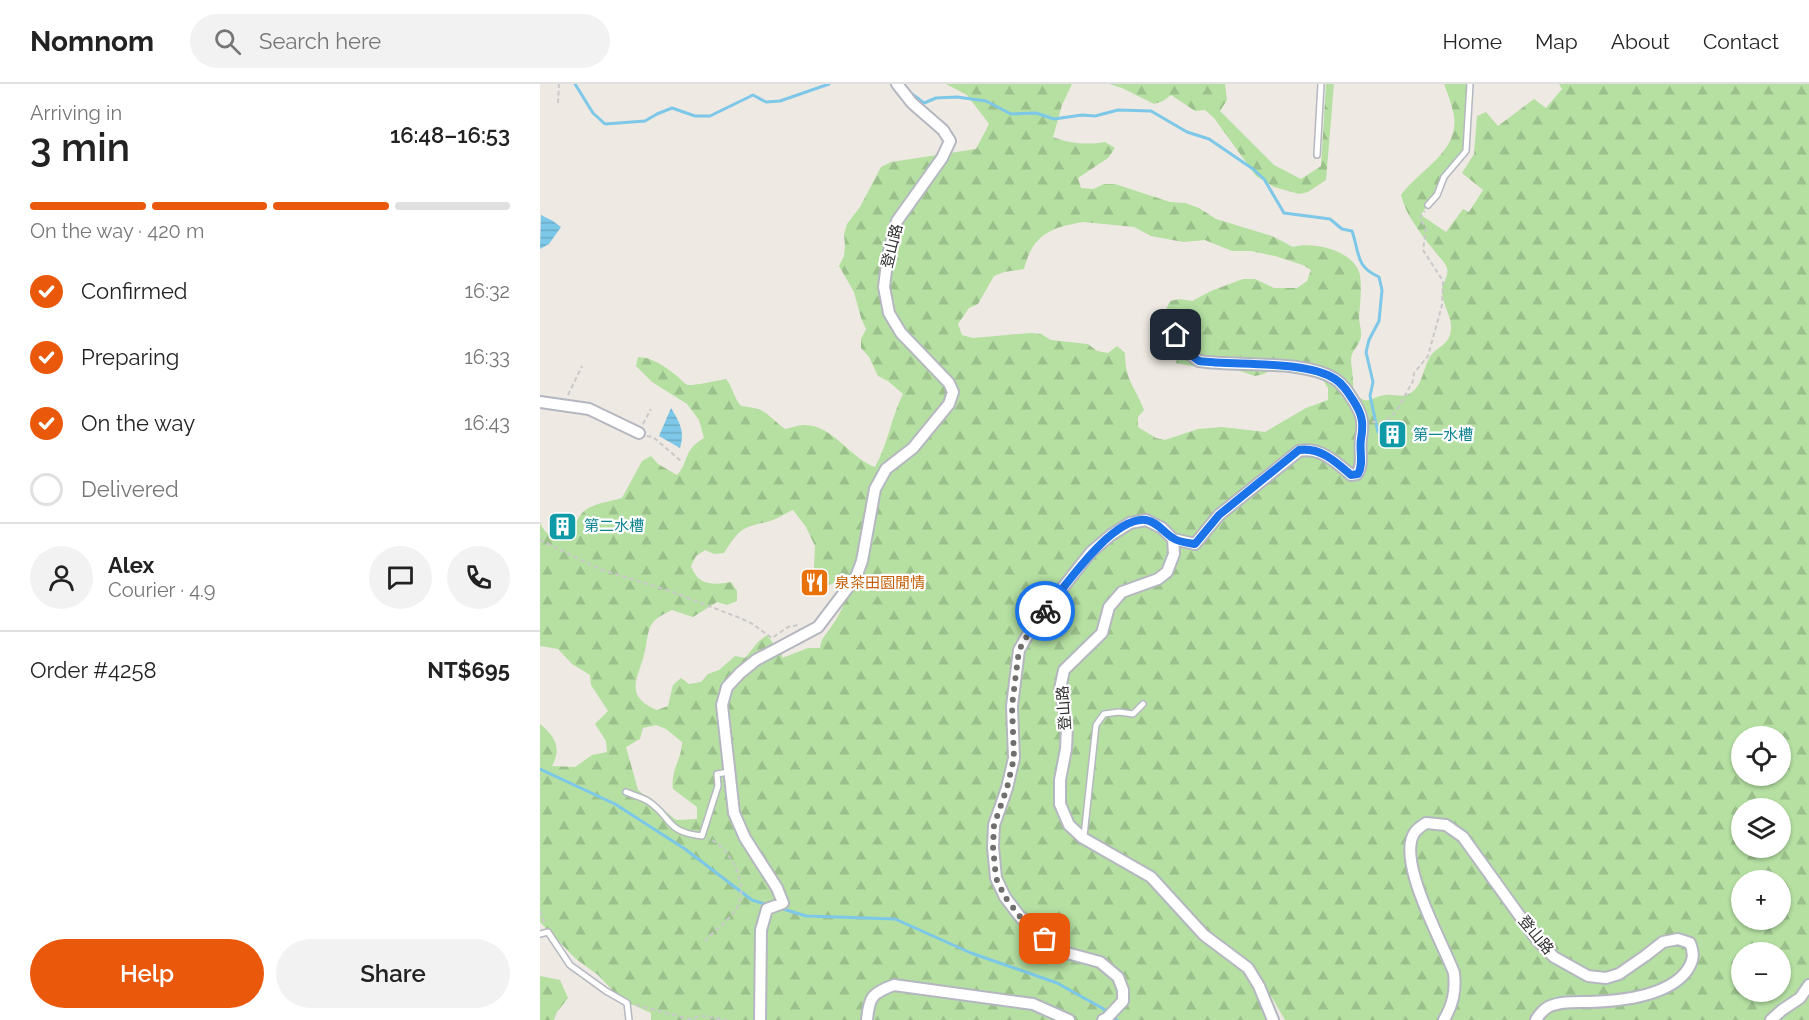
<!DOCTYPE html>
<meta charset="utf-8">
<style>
body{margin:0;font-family:Raleway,"Noto Sans TC",sans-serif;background:#f2f2f2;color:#222;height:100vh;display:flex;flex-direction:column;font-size:22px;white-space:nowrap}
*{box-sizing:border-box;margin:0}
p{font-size:20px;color:#767676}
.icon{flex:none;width:33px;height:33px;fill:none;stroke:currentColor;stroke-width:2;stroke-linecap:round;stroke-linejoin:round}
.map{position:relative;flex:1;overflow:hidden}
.panel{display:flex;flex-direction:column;background:#fff;width:540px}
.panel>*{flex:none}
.fabs{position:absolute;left:1191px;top:642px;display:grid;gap:12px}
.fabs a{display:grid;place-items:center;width:60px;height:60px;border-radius:50%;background:#fff;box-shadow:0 2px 4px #0004;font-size:30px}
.pin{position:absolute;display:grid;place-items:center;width:51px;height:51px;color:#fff;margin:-26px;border-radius:12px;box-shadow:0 3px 9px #0006}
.courier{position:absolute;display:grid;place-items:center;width:60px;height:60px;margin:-30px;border:4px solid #1a73e8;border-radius:50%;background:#fff;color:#222;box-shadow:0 2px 8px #0007}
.summary em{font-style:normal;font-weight:600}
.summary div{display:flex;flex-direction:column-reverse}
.summary{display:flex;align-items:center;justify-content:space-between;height:102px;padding:0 30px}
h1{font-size:39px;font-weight:600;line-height:45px}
.bar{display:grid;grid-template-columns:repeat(4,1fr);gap:9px 6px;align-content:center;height:72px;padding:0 30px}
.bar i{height:8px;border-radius:4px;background:#e0e0e0}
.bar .current{background:#ea580c}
.bar p{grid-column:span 4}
.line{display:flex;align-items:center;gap:15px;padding:0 30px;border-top:2px solid #e0e0e0}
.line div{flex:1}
.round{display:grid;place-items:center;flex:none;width:63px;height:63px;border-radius:32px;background:#f2f2f2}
ol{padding:0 30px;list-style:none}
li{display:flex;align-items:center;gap:18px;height:66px}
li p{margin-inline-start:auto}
li .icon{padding:6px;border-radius:50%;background:#ea580c;color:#fff;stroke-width:4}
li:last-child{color:#767676}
li i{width:33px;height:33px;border:3px solid #e0e0e0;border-radius:50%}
.primary-button{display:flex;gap:12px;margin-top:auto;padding:12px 30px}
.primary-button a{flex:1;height:69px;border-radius:36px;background:#ea580c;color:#fff;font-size:24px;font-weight:600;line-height:69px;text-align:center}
.primary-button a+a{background:#f2f2f2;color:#222}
header{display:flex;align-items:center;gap:36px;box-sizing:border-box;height:84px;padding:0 30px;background:#fff;border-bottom:2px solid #e0e0e0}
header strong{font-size:28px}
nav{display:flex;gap:33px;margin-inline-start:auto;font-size:21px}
.search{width:420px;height:54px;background:#f2f2f2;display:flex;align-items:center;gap:15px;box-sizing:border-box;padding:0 21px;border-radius:33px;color:#767676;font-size:22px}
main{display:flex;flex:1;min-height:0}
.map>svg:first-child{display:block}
</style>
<header>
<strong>Nomnom</strong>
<div class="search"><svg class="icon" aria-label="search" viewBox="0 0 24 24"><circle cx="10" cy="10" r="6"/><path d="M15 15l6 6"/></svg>Search here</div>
<nav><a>Home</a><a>Map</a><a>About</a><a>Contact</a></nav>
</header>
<main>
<section class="panel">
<div class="summary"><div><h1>3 min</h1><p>Arriving in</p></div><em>16:48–16:53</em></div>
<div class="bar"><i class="current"></i><i class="current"></i><i class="current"></i><i></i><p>On the way · 420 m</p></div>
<ol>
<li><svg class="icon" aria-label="check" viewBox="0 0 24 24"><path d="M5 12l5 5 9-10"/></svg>Confirmed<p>16:32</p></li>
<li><svg class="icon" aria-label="check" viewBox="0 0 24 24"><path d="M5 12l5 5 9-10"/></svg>Preparing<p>16:33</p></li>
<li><svg class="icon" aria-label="check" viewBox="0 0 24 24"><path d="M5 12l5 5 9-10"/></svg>On the way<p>16:43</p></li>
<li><i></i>Delivered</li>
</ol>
<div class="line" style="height:108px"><a class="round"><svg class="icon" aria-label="person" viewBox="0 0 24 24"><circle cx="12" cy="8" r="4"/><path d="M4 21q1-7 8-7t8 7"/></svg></a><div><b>Alex</b><p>Courier · 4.9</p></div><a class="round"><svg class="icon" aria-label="chat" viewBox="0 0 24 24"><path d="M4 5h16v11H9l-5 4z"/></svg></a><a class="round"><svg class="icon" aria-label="phone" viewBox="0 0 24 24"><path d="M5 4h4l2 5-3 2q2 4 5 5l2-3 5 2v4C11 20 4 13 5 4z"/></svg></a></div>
<div class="line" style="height:78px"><div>Order #4258</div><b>NT$695</b></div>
<div class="primary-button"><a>Help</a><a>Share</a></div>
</section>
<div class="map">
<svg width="1269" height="936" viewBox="0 0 1269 936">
<defs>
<pattern id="forest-firs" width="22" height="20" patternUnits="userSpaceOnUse" patternTransform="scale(1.5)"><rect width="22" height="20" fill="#b5e0a2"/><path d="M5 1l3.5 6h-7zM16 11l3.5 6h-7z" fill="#9cc08c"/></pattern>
<pattern id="water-rules" width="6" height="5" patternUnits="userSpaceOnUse" patternTransform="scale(1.5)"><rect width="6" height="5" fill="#7dc7e8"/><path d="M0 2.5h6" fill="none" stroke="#6cabc7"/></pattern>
<pattern id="building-back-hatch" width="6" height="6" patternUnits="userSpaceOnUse" patternTransform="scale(1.5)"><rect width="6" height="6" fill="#cac7c0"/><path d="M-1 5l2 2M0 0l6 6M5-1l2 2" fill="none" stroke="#aeaba5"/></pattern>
</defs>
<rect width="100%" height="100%" fill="#eee9e2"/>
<path fill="url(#forest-firs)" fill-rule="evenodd" d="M406,0H532L522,21L513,53C530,60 548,61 565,58L575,64L568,74L538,94L541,104L553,105L564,100H575L630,118L645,119L659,124L676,135L732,152L753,163C774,157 815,167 820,191C822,204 820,220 819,233C819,240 823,249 820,256C817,264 811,267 811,277C812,288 814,298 813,309C830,323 829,313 846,311C856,310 863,315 872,308C883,300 883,284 890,273C895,263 910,262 911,245C912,232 901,219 902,205C903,198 909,192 907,184C905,178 897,171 893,165C880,149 866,131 861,111C880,85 919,68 914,32C912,21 908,10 904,0H926L929,21L923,66L881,131L906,148L923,125L929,128L943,106L922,89L934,70L937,32L946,28L958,42L994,15L1006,24L1022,5L1019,0H1269V936H745L731,912L726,924L725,936H111V929L91,920L75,909L58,891L36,875L0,838V640C15,652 22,664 12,682L35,683L52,671L67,668L66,657L55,640L68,627L51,601L50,591L32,580L18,565L0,562V439C6,452 14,455 28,454C34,447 34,440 39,433C48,419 66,419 82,414L102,377L111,372L118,380L137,391C150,377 142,367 164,354L159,336L147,320L112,298L96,282L98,273C113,273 125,283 137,292C140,294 144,300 148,301C152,302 181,296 186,295C193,303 193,313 201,322C229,325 225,330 245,345C251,344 258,341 263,341C291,339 310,374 335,383C348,360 351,334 363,310L348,297L338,292L329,273L321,264V255L326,245L321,234L314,208L299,182L304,172L305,162L304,150L307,140L320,123L341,83L351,78L436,65L449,40L427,11ZM544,138L594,143L611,152L643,158L665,156L692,167H711L735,172L763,181L771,186L767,197L757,204H734L715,195H703L671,207L652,217L640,215L630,217L625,227L630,239L629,249L639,268L636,279L663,284L674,282L694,285L715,292L724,290L732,285L764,284L783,296L788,304V316L766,324L725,348L682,343L658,345L625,356L616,354L598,343V333L604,326C595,302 585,297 585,269L577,262L568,269L557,267L548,260L511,256L501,250L491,249L433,254L422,251L418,240L429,224L438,220L454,192L464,188L484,185C493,150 511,143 544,138ZM253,426L266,443L275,462L274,484L288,501L298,498L308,502C307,516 300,531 291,543C286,551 281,554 280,564H268L242,574V564L233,559L227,551L218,558L205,574L195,572L179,586L168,590L161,598L149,600L141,594L133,601L128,622L117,626C82,611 99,594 105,567C110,543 106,538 132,526L153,533L177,518L187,521L197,517V507L191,498C173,501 158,502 151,482L156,472L165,466L174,470L184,469C202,442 201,445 230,437C238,435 245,429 253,426ZM116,641L126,645L142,658C142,675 130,687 133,705L157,723V735L136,736L98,706L86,663L100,655L103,644ZM1202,652H1240V692H1202ZM1202,724H1240V764H1202ZM1202,796H1240V836H1202ZM1202,868H1240V908H1202Z
M569,0H685L687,16L680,27L734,81L761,95L781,82L786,0H794L786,96L768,108L759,110L734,103L716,92L674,34L665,26L655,27L631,11L623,17L614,20L582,4Z
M0,892L20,896L28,914L17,928L14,936H0Z"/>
<path fill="url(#water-rules)" d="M1,131L13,137L21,143L9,160L0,165Z
M131,324C140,339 145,347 140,364L119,352Z"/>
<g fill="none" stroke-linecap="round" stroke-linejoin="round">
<path stroke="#7dc7e8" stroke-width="3" d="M35,0L53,29L65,40L105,37L117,30L132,24L155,32H170L213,11L226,18L240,17L289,0
M368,7L384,19L396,14L417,13L446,17L471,30L496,29L514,35L542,31L555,32L578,26L611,27L647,48L669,55L713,85L724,95L744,129L790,135L802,145L812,147C820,170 815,182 839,193L842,206L839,237L829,256L826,268L833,298L830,312L838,348
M0,685L75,720L145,765L212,816L228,821
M240,824L266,832L355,835L431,869L517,899L562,924L577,936"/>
</g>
<path fill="url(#building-back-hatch)" stroke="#cac5bb" stroke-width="1.5" d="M856,343L859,354L849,358L845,347Z"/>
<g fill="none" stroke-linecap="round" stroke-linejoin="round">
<defs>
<path id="service" d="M777,71L781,0
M888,121L897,111L904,93L926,67L930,0
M86,708C93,711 101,713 108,717C133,734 125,748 162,752L178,702L177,690L188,688
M544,752L556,641L564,630L579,628L593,630L603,620
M0,850L8,848L30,881L66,907L87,919L89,936"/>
<path id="minor" d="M0,318L49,325L99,349
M633,455L655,460L679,431L759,367C781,363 796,378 811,391L817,390C824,380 819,367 821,354C824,338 822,330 813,316C808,308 803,300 795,295C763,275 698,283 659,277L648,269L636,251
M220,936L221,846L227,825L243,819L237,804L205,754L194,729L182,621L187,603L200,589L216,576L278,543L316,493L322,477L335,405L346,385L373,364L409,320L413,308L409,299L361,249L349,229L344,203L348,171L357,137L402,74L410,57L403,46L372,19L357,0
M327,936C329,913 332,909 354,901L493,920L529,936
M563,936L567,934L583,917V906L578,893L560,878L527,869L505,855L481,834L465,813L456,794L453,763L454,741L467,704L474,674L472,622L479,566L494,540L551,468L571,451L590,439L606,436L622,444L633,455L634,470L627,488L618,495L582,508L569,523L562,549L524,586L520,605L527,642L526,665L520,696V720L529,741L543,754L611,793L664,851L708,884L719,902L733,936
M904,936C913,920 916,907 914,889C903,859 855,775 875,748C878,744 883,741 886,739L906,741L923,753L997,856L1014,873L1048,892L1066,894L1079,890L1105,872L1123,858L1138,855L1150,859C1154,869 1154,875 1148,885C1130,912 1080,917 1050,918C1037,918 1020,917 1008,923C1004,925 998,932 996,936
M1231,936L1242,926L1260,914L1269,901"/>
</defs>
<use href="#service" stroke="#b5b7c0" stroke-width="8"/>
<use href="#minor" stroke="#b5b7c0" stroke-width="14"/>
<path stroke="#c9c9c9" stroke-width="2" stroke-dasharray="4.5 3" stroke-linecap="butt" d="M18,19L19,0
M28,311L42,282
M832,338L846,337L856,328L873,297L874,289L888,272L902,221L903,197L883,166L886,145L880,134L885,127
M103,340L111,325
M107,352L113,353L141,377
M0,456L62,486L127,506L200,534L211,539L232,554L248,543L258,541
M0,827L5,841
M165,857C175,846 191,835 198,822C209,801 190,763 168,754
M96,921L149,935L162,932L187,936"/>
<use href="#service" stroke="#fff" stroke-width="5"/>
<use href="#minor" stroke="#fff" stroke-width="10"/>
</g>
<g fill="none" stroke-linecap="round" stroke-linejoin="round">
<path stroke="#716f6d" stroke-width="6" stroke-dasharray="0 10.8" d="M505,527L494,540L479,566L472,622L474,674L467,704L454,741L453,763L456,794L465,813L481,834L505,855"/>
<path stroke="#1a73e8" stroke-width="8" d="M505,527C524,504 572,432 606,436C618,438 624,449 633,454C638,458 648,459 655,460L679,431L759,366C781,363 796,378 811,391L818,390C824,380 819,367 821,355C824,338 822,330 813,316C808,308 803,300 795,295C765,276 697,282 659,277L648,269L636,251"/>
</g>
<defs>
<symbol id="building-square" viewBox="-11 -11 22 22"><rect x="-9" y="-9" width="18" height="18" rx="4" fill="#0f9aa8" stroke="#fff"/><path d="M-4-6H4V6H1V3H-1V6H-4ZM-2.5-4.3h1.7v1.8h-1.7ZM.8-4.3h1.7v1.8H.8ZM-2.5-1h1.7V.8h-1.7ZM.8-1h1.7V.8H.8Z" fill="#fff"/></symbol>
<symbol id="restaurant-square" viewBox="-11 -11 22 22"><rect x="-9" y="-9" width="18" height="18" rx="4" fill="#e8710a" stroke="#fff"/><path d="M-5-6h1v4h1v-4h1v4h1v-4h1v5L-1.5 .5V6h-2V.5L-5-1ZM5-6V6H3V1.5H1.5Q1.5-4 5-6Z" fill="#fff"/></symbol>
</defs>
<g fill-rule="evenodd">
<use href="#building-square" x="836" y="334" width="33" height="33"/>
<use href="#building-square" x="6" y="426" width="33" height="33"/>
<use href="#restaurant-square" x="258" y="482" width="33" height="33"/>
</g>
<g text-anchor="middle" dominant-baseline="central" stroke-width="4.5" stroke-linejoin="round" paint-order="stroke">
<g font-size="15" fill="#2e2e2e" stroke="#fff">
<text transform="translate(352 162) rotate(-76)">登山路</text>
<text transform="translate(524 624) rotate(-94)">登山路</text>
<text transform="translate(996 851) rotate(50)">登山路</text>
</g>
<g font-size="15" fill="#0d838f" stroke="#fff" text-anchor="start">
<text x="873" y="351">第一水槽</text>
<text x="44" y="442">第二水槽</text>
</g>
<g font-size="15" fill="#c56008" stroke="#fff" text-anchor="start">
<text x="295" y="499">泉茶田園閒情</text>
</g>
</g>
</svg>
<div class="fabs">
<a><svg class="icon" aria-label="locate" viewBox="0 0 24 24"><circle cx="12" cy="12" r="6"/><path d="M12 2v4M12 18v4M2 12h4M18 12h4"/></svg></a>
<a><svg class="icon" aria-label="layers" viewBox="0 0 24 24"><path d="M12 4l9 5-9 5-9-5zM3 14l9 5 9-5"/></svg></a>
<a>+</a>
<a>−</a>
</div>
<div class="pin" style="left:505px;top:855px;background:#ea580c"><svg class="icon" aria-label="bag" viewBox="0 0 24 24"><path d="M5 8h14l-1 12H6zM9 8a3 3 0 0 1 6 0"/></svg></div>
<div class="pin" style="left:636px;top:251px;background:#1f2937"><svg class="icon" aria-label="home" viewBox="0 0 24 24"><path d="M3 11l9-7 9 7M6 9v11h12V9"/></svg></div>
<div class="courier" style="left:505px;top:527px"><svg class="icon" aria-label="bike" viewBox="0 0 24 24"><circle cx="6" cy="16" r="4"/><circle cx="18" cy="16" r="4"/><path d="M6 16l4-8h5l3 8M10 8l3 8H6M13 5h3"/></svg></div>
</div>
</main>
